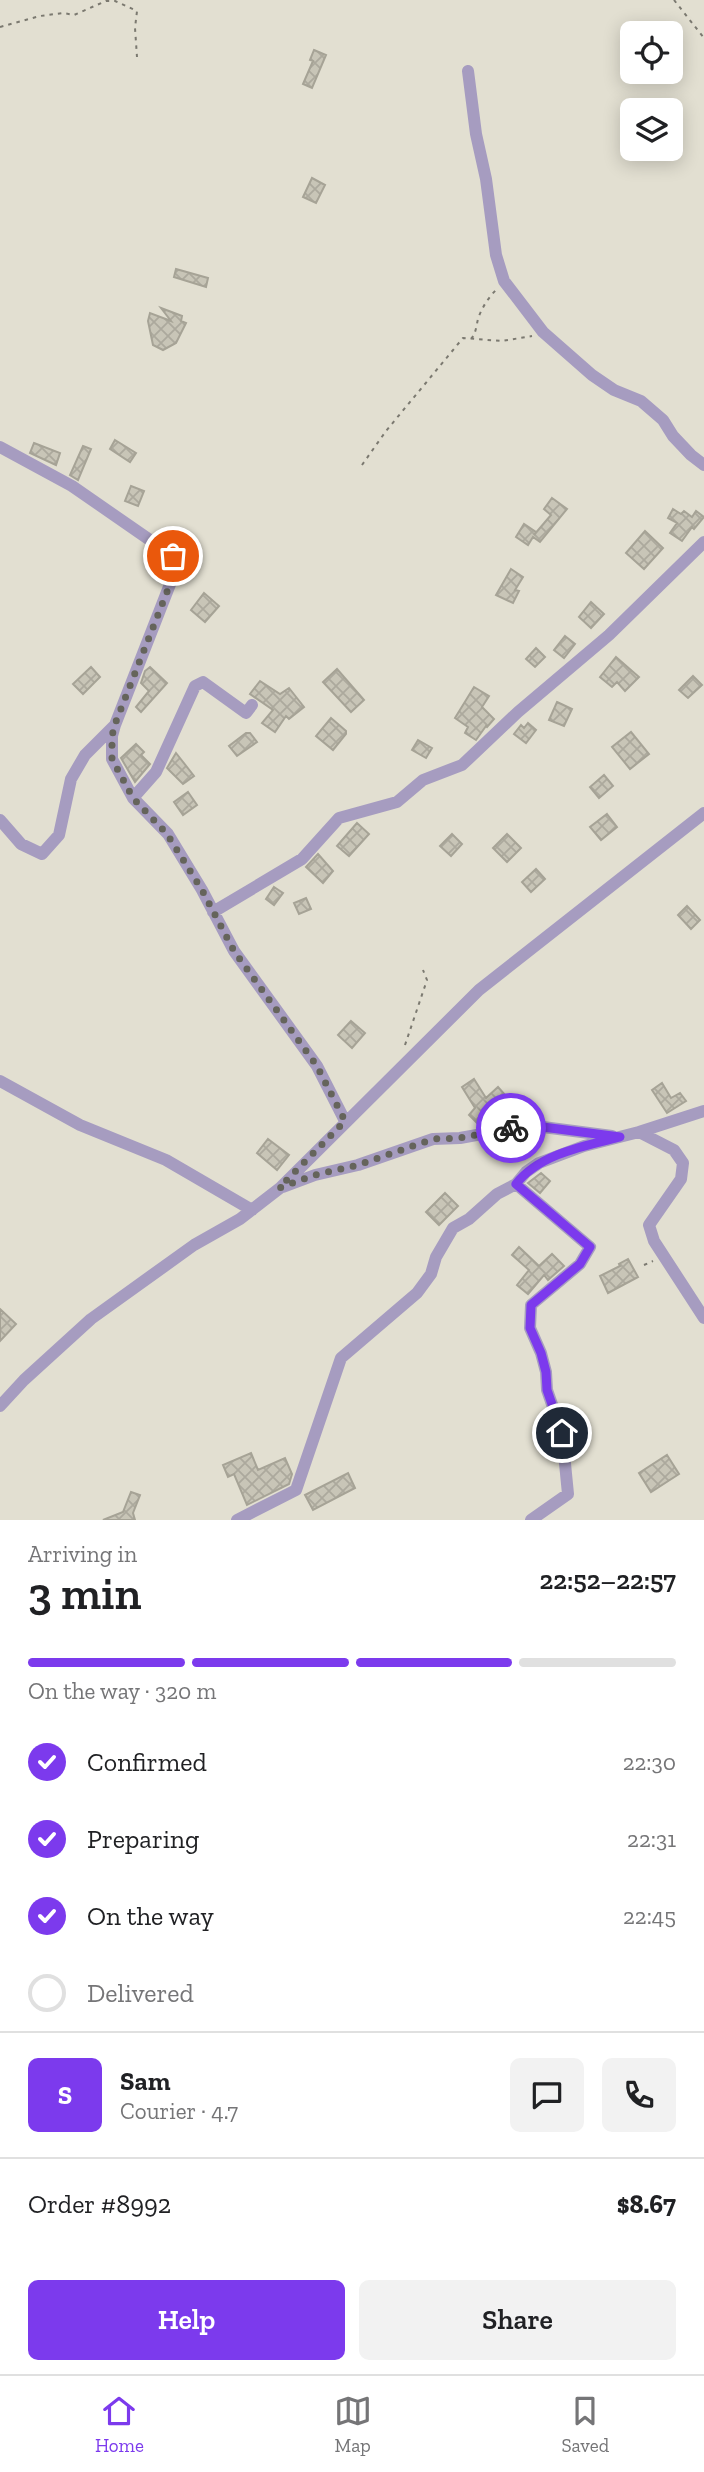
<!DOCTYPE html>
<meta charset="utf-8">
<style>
body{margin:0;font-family:"Zilla Slab",serif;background:#f2f2f2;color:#202124;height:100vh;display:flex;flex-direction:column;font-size:26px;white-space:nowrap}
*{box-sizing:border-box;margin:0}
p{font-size:23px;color:#757577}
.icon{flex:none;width:38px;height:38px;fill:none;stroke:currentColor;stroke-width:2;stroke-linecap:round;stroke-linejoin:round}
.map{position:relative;height:1520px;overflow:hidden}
.drawer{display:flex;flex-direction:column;background:#fff;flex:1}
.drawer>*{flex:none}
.controls{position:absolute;left:620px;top:21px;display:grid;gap:14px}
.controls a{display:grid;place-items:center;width:63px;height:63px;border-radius:10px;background:#fff;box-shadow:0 4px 18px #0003;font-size:35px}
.pin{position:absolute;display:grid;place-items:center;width:60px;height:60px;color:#fff;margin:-30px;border:4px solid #fff;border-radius:50%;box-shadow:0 2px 7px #0007}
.courier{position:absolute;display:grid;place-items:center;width:70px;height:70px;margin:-35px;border:5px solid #7c3aed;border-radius:50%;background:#fff;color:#222;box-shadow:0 2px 9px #0007}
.head em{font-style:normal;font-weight:600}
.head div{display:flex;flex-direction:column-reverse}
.head{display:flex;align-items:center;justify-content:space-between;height:119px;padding:0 28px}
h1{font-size:46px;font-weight:600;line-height:52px}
.bar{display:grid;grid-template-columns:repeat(4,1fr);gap:10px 7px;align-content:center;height:84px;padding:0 28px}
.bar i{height:9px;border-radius:5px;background:#e0e0e0}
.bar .active{background:#7c3aed}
.bar p{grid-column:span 4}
.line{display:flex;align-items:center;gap:18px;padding:0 28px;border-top:2px solid #e0e0e0}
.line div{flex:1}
.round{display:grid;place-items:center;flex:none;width:74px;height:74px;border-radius:10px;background:#f2f2f2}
ol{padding:0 28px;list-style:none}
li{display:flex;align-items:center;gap:21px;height:77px}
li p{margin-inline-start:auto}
li .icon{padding:7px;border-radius:50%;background:#7c3aed;color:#fff;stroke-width:4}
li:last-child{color:#757577}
li i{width:38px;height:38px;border:4px solid #e0e0e0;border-radius:50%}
.primary-button{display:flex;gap:14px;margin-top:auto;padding:14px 28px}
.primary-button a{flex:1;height:80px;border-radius:10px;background:#7c3aed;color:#fff;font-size:28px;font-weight:600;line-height:80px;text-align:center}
.primary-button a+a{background:#f2f2f2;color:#202124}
.menu{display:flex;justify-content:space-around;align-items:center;height:98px;border-top:2px solid #e0e0e0;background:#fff;font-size:19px;color:#757577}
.menu a{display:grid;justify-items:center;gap:4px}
.menu .active{color:#7c3aed}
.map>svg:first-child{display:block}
</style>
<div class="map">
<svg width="704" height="1520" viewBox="0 0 704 1520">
<defs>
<pattern id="building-cross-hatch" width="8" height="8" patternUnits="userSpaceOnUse" patternTransform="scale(1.75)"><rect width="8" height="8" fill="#c8c5b7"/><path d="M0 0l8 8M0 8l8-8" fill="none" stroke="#aca99d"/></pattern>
</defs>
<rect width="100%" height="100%" fill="#e2dfd1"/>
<path fill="url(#building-cross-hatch)" stroke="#a6a396" stroke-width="2" d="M314,50L326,55L312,88L303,84L313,61L310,60Z
M312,178L325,185L316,203L303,197Z
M176,269L208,278L206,287L174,277Z
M161,308L182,316L181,321L186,323L176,343L163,350L153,345L148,321L150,313L171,321Z
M115,440L136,453L130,462L110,449Z
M34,443L60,453L56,465L30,453Z
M83,446L91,449L78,480L70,475Z
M131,486L144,491L138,506L125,501Z
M552,498L567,509L540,542L533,537L528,545L516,537L524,524L536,532L534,535L551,515L544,509Z
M673,509L681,514L684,511L692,517L696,511L704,517L694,529L692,527L682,541L670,533L677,523L668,518Z
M645,531L663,548L644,569L626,553Z
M511,569L523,577L515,590L519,591L513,603L496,595Z
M204,593L219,606L205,622L191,610Z
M591,602L604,614L591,628L579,617Z
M565,636L575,644L564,658L554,650Z
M536,648L545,657L535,667L526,659Z
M616,657L639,677L625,691L617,682L612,687L600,677Z
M91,667L100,677L83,694L73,684Z
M150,667L167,683L141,712L136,707L149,691L141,683L145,671Z
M337,669L364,700L351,712L323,682Z
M693,676L702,685L688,698L679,690Z
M260,681L280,694L289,688L304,707L289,719L286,716L275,732L262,723L273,710L250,694Z
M474,687L489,696L482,707L494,719L487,727L486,726L476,740L465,733L468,727L455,718Z
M557,702L572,709L564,726L549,720Z
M331,718L346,731V734L333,750L316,736Z
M528,723L536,730L526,743L514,734L521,725L524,728Z
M631,732L649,754L630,769L612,747Z
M246,733H250L257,742L237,756L229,746Z
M418,740L432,748L426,758L412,750Z
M136,744L144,752L141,755L150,764L135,782L121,758Z
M176,753L194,776L183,784L167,768Z
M604,775L613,786L599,798L590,787Z
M188,792L197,805L183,815L174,802Z
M607,814L617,827L601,840L590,827Z
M357,823L369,834L349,856L337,846Z
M452,834L462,844L451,856L440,846Z
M507,834L521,848L507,862L493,848Z
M318,854L333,871L323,883L306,867Z
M536,869L545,879L531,892L522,882Z
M274,887L283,893L274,905L266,899Z
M306,898L311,909L299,914L294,903Z
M687,906L700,920L691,929L678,915Z
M351,1021L365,1033L352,1048L338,1035Z
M474,1079L486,1098L498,1087L505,1095L488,1109L497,1117L491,1124L480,1126L469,1115L475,1108L462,1087Z
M662,1083L671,1098L680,1093L686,1101L667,1113L652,1090Z
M268,1139L289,1155L277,1170L257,1153Z
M541,1173L550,1181L540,1193L528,1183Z
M445,1193L458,1206L439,1225L426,1212Z
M519,1247L539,1266L552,1254L564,1266L548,1280L544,1275L528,1294L517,1285L529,1270L512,1255Z
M628,1259L638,1277L608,1293L600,1276L620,1266L619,1264Z
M0,1309L16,1324L0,1341Z
M251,1453L258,1470L285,1458L292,1474L289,1484L247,1505L234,1474L228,1477L223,1465Z
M667,1455L679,1474L651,1492L639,1473Z
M348,1473L355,1488L313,1510L305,1495Z
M131,1492L140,1495L133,1513L135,1520H103L123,1512Z"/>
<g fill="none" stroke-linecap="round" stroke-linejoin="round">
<path stroke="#7b7970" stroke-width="2" stroke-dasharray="3.5 5" stroke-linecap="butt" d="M674,0L704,38
M0,27L40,16L63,13L74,15L106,1H115L137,11L135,28L137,57
M471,339C477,332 476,324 479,316C483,306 489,297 496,290
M362,465L386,431L463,338L502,341L532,336
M405,1045L427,980L423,970
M644,1265L653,1261"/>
<path stroke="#a69cc0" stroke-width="12" d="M468,71L476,134L486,179L496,255L504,281L543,332L592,375L614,390L641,401L663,420L673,436L691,455L704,465
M0,447L72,486L173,556L175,564L174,574L115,725L112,736V759L133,798L168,834L202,890L234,951L317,1066L345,1121
M133,798L156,772L195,686L203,682L246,713L252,705
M0,820L21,844L42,854L59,835L71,779L85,755L115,725
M213,912L302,859L339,818L397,802L423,780L462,765L518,712L609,635L704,542
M0,1081L80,1125L166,1160L252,1210
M639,1132L674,1150L683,1163L681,1179L649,1225L654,1241L704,1318
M516,1184L590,1247L580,1264L531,1305L530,1328L541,1353L546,1372L547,1390L562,1433L568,1494L531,1520
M283,1187L315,1175L358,1165L433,1139L460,1138L521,1127H543L612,1136
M0,1406L24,1380L91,1319L194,1245L240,1219L280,1188L479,990L704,813
M237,1520L296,1490L341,1358L417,1293L431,1274L436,1257L453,1228L469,1219L497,1194L516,1184L526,1172L539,1163L584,1146L639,1132L704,1111"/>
</g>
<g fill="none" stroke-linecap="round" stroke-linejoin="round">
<path stroke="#65645b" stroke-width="7" stroke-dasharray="0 12.6" d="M173,556L176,564L174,574L115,724L112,736V759L133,798L167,834L202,890L234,951L317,1066L345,1121L279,1188L315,1175L358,1165L433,1139L460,1138L511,1128"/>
<path stroke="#7c3aed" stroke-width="9" d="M511,1128L543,1127L620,1137C584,1146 539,1154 516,1184L590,1247L580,1264L531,1305L530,1328L541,1353L546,1372L547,1390L562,1433"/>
</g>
</svg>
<div class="controls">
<a><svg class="icon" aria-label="locate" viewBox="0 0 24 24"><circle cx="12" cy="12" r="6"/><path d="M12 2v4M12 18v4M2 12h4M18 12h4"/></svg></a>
<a><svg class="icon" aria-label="layers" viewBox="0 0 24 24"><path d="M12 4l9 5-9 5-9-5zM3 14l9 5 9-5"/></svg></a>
</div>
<div class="pin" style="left:173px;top:556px;background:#ea580c"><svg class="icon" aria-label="bag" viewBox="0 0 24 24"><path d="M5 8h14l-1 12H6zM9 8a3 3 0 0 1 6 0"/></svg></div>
<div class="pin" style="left:562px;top:1433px;background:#1f2937"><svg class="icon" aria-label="home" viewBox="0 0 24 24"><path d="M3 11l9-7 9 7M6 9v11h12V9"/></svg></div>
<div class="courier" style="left:511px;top:1128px"><svg class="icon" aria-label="bike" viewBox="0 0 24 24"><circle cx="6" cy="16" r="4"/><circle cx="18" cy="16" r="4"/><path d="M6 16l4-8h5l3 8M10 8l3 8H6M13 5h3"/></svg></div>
</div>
<section class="drawer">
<div class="head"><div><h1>3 min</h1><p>Arriving in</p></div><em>22:52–22:57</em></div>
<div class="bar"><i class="active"></i><i class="active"></i><i class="active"></i><i></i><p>On the way · 320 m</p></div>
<ol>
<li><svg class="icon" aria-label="check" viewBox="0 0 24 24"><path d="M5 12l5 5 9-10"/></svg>Confirmed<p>22:30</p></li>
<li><svg class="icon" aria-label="check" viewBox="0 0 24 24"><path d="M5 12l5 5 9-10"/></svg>Preparing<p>22:31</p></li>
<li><svg class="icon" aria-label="check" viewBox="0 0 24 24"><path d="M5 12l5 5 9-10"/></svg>On the way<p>22:45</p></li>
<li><i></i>Delivered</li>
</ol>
<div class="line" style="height:126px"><b class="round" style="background:#7c3aed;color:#fff">S</b><div><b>Sam</b><p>Courier · 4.7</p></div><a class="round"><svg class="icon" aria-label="chat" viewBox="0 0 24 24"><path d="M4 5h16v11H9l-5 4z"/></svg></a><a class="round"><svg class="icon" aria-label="phone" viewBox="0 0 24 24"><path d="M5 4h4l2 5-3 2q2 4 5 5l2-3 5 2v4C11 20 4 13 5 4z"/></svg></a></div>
<div class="line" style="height:91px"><div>Order #8992</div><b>$8.67</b></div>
<div class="primary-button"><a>Help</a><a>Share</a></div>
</section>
<nav class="menu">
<a class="active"><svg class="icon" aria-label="home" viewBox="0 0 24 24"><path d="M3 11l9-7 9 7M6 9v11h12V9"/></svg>Home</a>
<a><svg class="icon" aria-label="map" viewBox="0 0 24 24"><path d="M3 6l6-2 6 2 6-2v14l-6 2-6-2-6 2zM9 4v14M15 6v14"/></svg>Map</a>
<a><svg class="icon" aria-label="saved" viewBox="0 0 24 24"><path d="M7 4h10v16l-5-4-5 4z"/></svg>Saved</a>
</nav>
